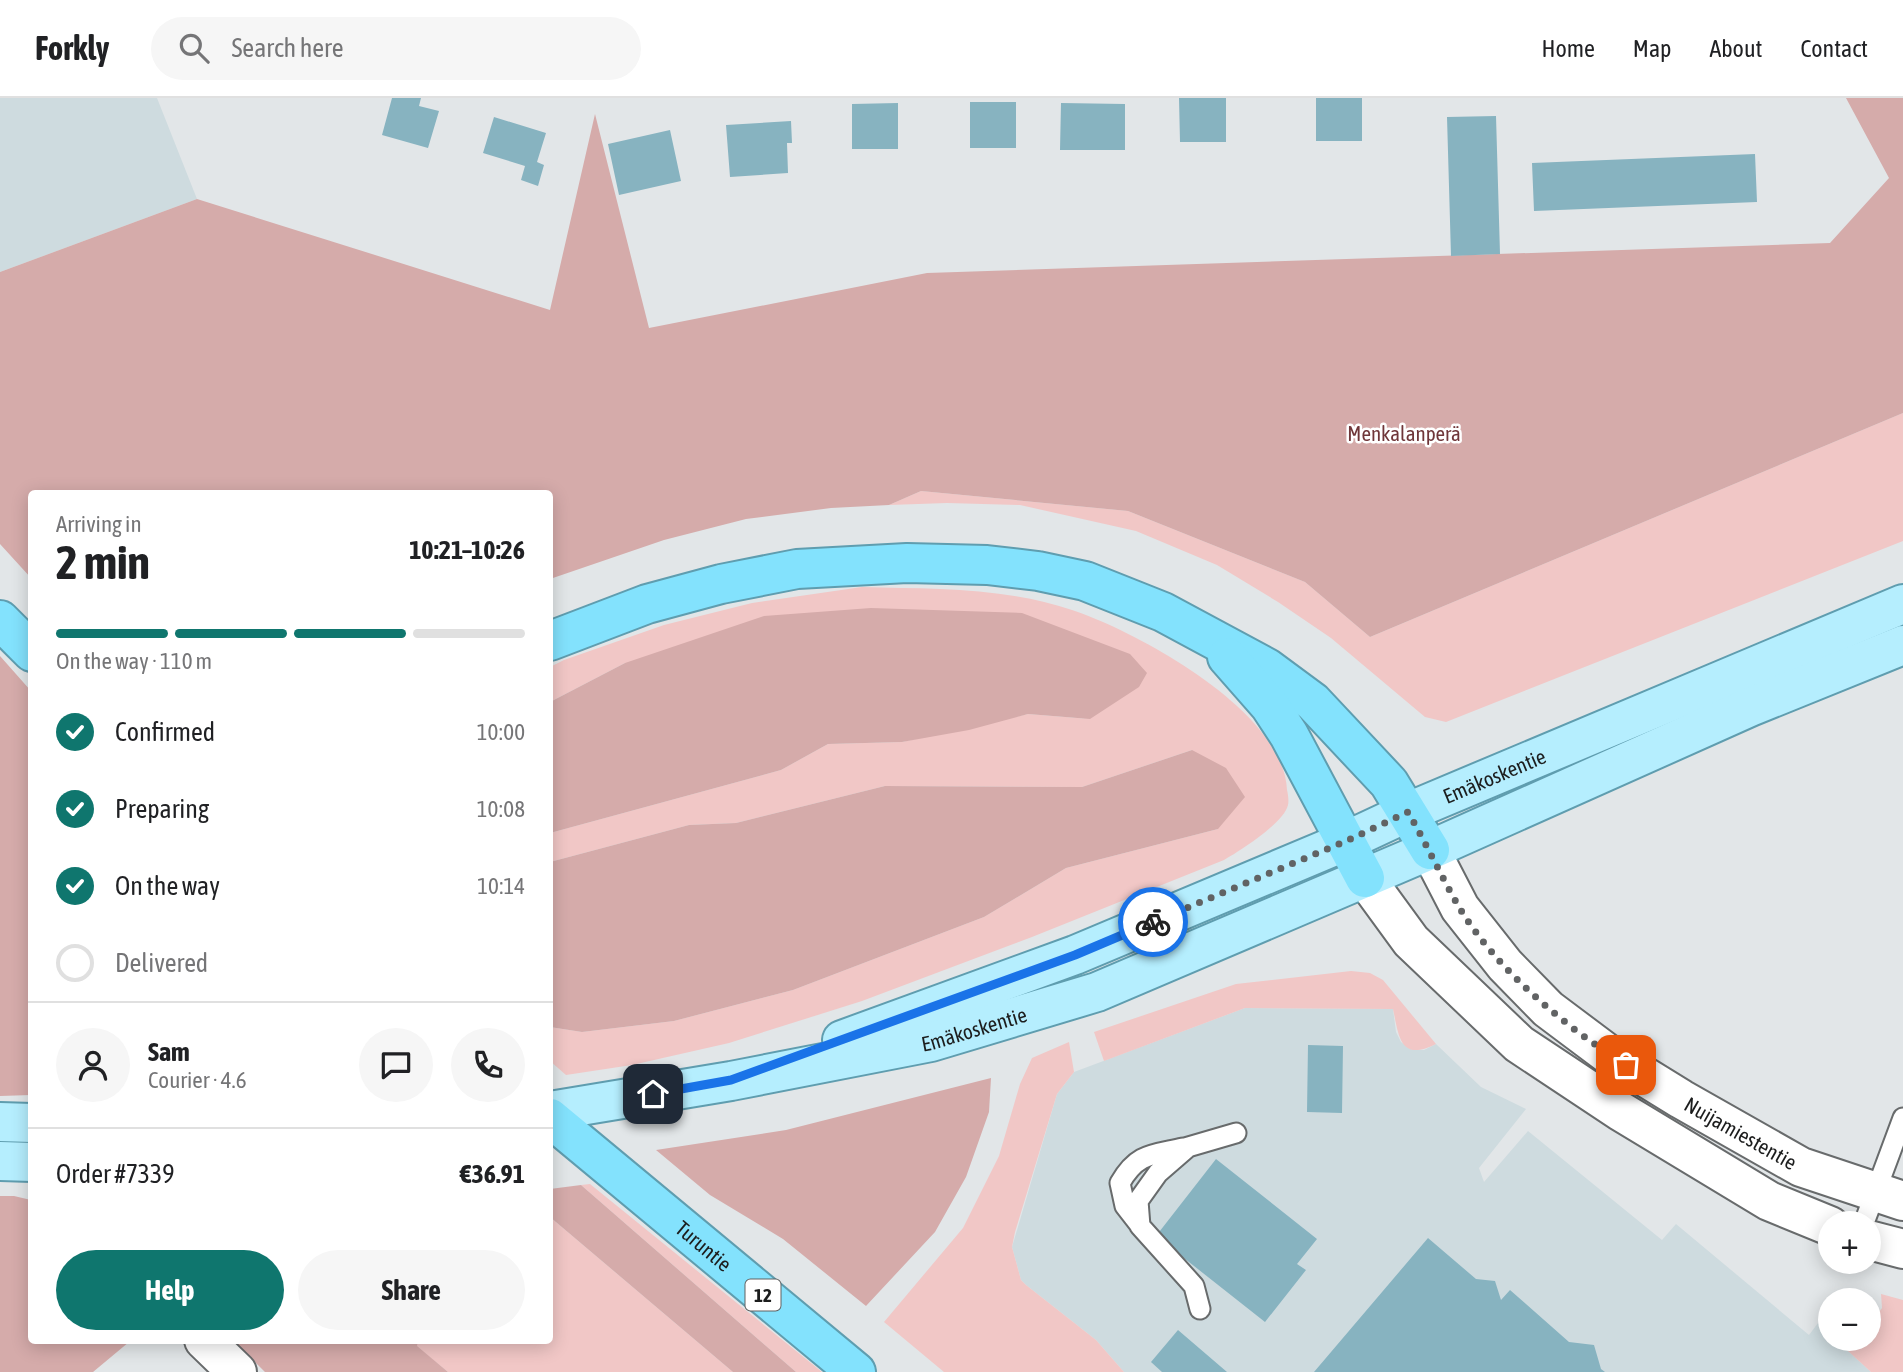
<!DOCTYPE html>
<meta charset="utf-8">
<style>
body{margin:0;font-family:"Asap Condensed",sans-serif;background:#f6f6f6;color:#202124;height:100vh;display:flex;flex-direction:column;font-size:26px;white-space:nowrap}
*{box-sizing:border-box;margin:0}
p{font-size:23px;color:#757577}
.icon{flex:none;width:38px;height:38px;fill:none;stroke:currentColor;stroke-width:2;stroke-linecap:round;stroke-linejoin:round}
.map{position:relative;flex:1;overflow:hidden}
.drawer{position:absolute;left:28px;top:392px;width:525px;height:854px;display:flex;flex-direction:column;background:#fff;border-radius:7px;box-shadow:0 4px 18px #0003}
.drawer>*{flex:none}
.tools{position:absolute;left:1818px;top:1113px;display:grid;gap:14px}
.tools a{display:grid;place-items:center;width:63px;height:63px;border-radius:50%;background:#fff;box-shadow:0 4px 18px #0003;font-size:35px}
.pin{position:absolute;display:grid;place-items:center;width:60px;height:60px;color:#fff;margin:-30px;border-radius:14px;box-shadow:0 4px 10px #0006}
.courier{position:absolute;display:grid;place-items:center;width:70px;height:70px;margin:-35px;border:5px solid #1a73e8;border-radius:50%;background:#fff;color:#222;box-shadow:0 2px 9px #0007}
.head em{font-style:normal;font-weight:700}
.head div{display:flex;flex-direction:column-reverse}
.head{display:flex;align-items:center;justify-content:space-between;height:119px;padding:0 28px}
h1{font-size:46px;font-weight:700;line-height:52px}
.bar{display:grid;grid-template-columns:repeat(4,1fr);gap:10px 7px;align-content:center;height:84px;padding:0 28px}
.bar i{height:9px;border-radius:5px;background:#e0e0e0}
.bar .on{background:#0f766e}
.bar p{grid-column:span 4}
.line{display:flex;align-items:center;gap:18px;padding:0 28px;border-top:2px solid #e0e0e0}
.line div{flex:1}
.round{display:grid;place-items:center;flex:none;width:74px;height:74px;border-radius:37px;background:#f6f6f6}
ol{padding:0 28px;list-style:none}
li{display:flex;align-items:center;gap:21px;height:77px}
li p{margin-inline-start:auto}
li .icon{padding:7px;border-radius:50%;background:#0f766e;color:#fff;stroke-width:4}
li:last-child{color:#757577}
li i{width:38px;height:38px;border:4px solid #e0e0e0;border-radius:50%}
.cta{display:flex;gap:14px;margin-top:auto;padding:14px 28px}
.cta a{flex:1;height:80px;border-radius:42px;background:#0f766e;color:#fff;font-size:28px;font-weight:700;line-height:80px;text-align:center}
.cta a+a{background:#f6f6f6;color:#202124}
header{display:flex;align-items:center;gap:42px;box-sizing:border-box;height:98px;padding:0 35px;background:#fff;border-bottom:2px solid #e0e0e0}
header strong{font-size:33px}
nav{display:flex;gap:38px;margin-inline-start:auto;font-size:24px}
.search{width:490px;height:63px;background:#f6f6f6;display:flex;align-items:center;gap:18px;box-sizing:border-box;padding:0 24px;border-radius:38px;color:#757577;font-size:26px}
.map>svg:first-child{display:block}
</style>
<header>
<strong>Forkly</strong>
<div class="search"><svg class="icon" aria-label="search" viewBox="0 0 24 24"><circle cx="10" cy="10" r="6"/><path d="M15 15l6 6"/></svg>Search here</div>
<nav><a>Home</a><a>Map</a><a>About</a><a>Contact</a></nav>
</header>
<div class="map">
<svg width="1903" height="1274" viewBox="0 0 1903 1274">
<rect width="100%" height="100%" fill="#e2e6e8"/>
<path fill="#cedbdf" d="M0,0H157L197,101L0,174Z
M1245,910L1393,911L1396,934L1401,944L1410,951L1424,952L1436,946L1481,989L1526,1011L1479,1070L1484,1084L1528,1033L1662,1142L1676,1126L1809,1237L1818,1225L1830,1236V1241H1835L1871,1274H1124L1096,1242L1026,1187L1021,1182L1012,1149L1057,996L1074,974Z"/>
<path fill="#f1c7c6" d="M1903,315V443L1446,624L1425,619L1331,540L1278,504L1217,467L1136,433L1020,407L947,405L889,407L921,393L1128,413L1305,484L1370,539Z
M862,489C932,491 1005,489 1072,512C1138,534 1284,613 1287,692C1288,696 1289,703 1288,707C1284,725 1240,753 1224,762L1032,839L862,903L729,945L632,967L566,977L550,963V929L582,934L674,923L793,892L984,819L1066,770L1218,731L1192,652L1082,689L885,688L736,725L689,727L550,764V735L781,672L828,646L902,644L1028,616L1090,621L625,565L550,604V569L564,562L664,527L752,505Z
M1351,873L1370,875L1383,882L1436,946C1400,964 1399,939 1393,911L1245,910L1104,963L1094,934L1236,886Z
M1069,944L1074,974L1057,996L1015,1134L1012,1149L1021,1182L1026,1187L1096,1242L1124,1274H944L884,1224L963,1130L999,1058L1020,986L1032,960Z
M590,1086L822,1274H796L581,1087Z
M550,1119L733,1274H448L416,1248L418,1242H550Z
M1881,1196L1903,1202V1274H1871L1848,1253L1858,1241H1869V1227L1882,1210Z"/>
<path fill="#d5abaa" d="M1846,0H1903V315L1370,539L1305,484L1128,413L921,393L889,407L831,410L746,421L664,442L550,481V396H32L31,480L0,446V174L197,101L550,212L595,16L649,230L927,175L1830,145L1889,80Z
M871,510L1022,515L1130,556L1147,575L1139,589L1090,621L1028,616L969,632L902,644L828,646L781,672L550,735V604L625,565L764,518Z
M0,558L31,593V997L0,998Z
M1192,652L1226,670L1245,699L1218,731L1066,770L984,819L793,892L674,923L582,934L550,929V764L689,727L736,725L885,688L1082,689Z
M991,980L989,1014L966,1079L935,1134L866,1208L783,1141L710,1097L656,1052L786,1032Z
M581,1087L796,1274H733L550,1119V1091Z
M0,1098H14L31,1102L32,1242L129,1244L93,1274H0Z
M234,1243H418L417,1248L448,1274H265Z"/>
<path fill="#87b3c0" d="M392,0H421L419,8L439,13L428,50L382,37Z
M1179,0H1226V44H1180Z
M1316,0H1362V43H1316Z
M970,4H1016V50H970Z
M898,5V51H852V6Z
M1061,5L1125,6V52H1060Z
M1496,18L1500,156L1451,158L1447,19Z
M494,19L546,35L537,64L544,67L538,88L521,82L525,68L483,55Z
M791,23L792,45H787L788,75L730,79L726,27Z
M670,32L681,83L619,97L608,46Z
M1755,56L1757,104L1534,113L1532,65Z
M1308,947L1343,948L1342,1015L1307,1014Z
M1216,1061L1317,1141L1297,1166L1306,1172L1265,1224L1156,1138Z
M1428,1140L1476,1181L1495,1183L1501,1202L1510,1192L1569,1244L1594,1247L1601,1271L1605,1274H1314Z
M1178,1232L1227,1274H1162L1151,1264Z"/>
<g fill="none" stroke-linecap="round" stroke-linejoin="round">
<defs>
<path id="lane" d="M1864,1125L1903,1020
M1139,1126L1125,1108L1120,1085C1137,1055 1152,1057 1183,1050
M1200,1211L1194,1188L1140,1128L1138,1103L1158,1075L1188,1049L1236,1035"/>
<g id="secondary">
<path id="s1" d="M1430,752L1460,810L1505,867L1548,911L1608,956L1681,1001L1801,1069L1903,1103"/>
<path d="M1365,780L1411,843L1519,946L1620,1013L1769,1103L1830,1128"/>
<path d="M1869,1142L1903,1151"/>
<path d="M204,1242L237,1274"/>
</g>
<g id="primary">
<path id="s2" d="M842,942L1075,857L1344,744L1408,714L1903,506"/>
<path id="s3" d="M550,1013L731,983L931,944L1097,894L1430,752L1750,609L1903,547"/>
<path d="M0,1024L32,1025"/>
<path d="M0,1063L32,1064"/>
</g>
<g id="highway">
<path d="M0,522L32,554"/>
<path d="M550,543L647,506L721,486L797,471L907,465L987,467L1038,473L1085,483L1163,514L1267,570L1313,604L1389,685L1430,752"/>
<path d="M1227,559L1270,608L1289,637L1365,780"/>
<path id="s4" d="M550,1020L856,1274"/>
</g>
</defs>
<use href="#lane" stroke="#686b6c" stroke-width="23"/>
<use href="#secondary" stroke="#686b6c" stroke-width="42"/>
<use href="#primary" stroke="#5f9daf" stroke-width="42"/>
<use href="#highway" stroke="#5f9daf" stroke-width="42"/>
<use href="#lane" stroke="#fff" stroke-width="19"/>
<use href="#secondary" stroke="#fff" stroke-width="38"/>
<use href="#primary" stroke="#b5eefe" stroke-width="38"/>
<use href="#highway" stroke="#83e2fd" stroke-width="38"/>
</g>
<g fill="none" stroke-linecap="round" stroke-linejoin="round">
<path stroke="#616364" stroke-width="7" stroke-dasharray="0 12.6" d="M1153,824L1344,744L1408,714C1426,745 1441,778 1459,809C1496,871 1565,929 1626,967"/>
<path stroke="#1a73e8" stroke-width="9" d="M653,996L731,982L1075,857L1153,824"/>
</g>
<g text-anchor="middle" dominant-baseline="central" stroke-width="5" stroke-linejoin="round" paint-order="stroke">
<rect fill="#fff" stroke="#606161" stroke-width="2" x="745.5" y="1181.5" width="35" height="31" rx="5"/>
<g font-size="19" font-weight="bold" fill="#1c1d1d">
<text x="763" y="1197">12</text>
</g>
<g font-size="21" fill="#6f3639" stroke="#fff">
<text x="1404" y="335">Menkalanperä</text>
</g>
<g font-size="21" fill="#1c1d1d" stroke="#fff">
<text stroke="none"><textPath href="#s2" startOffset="704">Emäkoskentie</textPath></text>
<text stroke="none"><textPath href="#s3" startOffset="432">Emäkoskentie</textPath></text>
<text stroke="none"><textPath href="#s1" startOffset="429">Nuijamiestentie</textPath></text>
<text stroke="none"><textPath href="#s4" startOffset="200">Turuntie</textPath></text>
</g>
</g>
</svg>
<div class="tools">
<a>+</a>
<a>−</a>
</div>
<div class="pin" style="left:1626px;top:967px;background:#ea580c"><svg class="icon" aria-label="bag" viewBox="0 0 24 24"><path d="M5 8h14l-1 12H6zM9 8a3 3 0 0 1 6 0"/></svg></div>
<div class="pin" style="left:653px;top:996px;background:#1f2937"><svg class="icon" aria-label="home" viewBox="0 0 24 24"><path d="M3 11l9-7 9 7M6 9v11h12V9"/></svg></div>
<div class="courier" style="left:1153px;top:824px"><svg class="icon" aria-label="bike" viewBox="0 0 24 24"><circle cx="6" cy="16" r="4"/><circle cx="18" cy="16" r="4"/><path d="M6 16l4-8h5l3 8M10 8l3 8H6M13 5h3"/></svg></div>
<section class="drawer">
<div class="head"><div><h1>2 min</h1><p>Arriving in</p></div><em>10:21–10:26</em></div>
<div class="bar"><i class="on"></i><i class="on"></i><i class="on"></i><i></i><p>On the way · 110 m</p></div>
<ol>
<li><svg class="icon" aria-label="check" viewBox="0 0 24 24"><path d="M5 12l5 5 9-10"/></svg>Confirmed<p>10:00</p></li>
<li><svg class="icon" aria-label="check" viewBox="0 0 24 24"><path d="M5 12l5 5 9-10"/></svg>Preparing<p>10:08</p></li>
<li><svg class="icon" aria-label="check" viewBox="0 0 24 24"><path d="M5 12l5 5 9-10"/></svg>On the way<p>10:14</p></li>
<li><i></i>Delivered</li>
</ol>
<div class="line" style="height:126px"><a class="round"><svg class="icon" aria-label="person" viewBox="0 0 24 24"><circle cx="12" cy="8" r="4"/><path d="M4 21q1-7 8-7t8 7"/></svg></a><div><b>Sam</b><p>Courier · 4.6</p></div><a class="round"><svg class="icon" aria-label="chat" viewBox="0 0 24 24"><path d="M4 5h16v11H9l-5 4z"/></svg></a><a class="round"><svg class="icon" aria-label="phone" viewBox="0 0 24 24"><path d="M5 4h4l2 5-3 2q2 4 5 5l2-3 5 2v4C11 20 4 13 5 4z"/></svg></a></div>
<div class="line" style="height:91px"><div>Order #7339</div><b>€36.91</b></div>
<div class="cta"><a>Help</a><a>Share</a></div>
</section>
</div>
